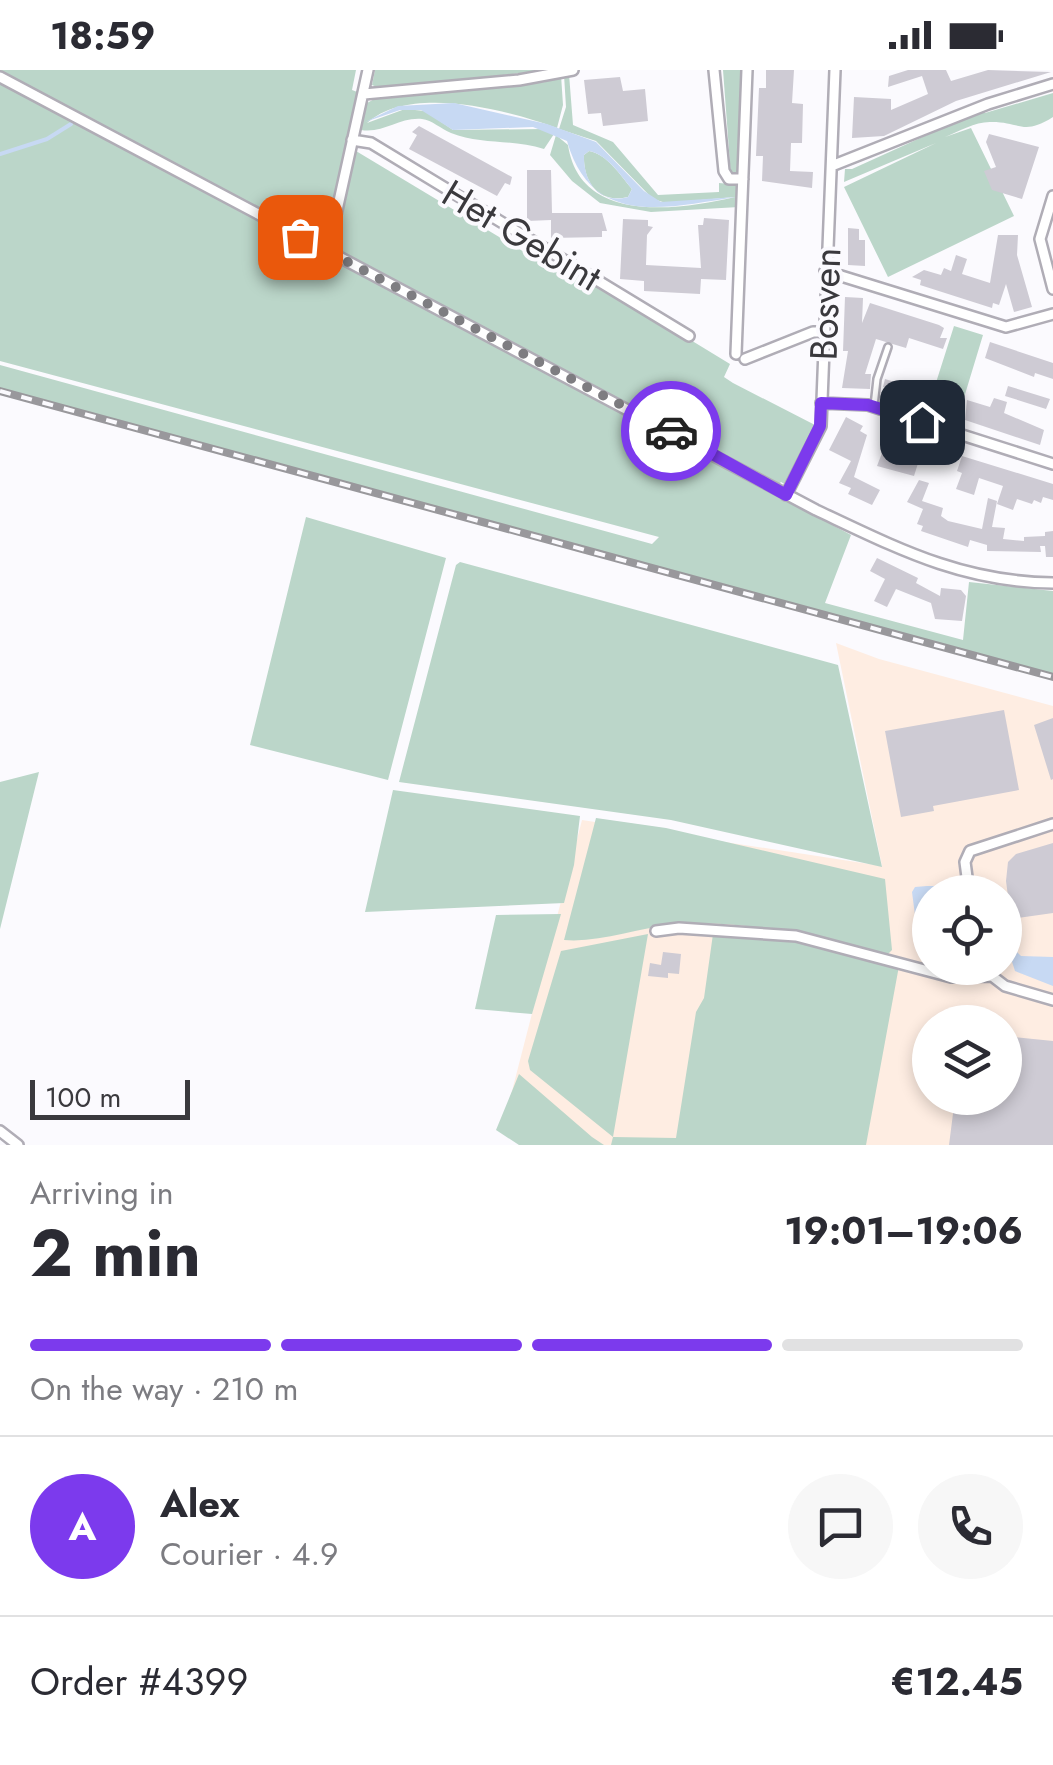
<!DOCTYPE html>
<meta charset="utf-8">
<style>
body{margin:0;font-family:Jost,sans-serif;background:#f7f7f7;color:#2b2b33;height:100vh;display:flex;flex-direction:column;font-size:38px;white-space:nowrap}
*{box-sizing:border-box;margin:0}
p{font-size:32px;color:#7c7c81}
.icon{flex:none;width:55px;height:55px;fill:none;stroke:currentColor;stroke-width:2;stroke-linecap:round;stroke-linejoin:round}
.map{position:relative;height:1075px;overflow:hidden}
.details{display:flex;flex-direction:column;background:#fff;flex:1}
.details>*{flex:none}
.controls{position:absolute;left:912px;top:805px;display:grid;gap:20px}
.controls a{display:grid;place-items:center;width:110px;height:110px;border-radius:50%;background:#fff;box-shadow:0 5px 15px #0003;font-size:50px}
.scale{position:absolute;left:30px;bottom:25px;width:160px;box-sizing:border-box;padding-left:10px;border:5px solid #3a393d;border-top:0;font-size:28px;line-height:35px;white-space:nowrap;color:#3a393d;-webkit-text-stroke:8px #fbfafe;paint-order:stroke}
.pin{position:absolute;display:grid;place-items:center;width:85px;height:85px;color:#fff;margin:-42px;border-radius:20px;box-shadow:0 5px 15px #0006}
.courier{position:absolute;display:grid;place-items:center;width:100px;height:100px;margin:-50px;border:8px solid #7c3aed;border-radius:50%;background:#fff;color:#222;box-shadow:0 2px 12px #0007}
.summary em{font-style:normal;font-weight:700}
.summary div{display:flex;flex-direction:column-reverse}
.summary{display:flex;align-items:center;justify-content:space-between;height:170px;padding:0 30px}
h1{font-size:65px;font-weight:700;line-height:75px}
.bar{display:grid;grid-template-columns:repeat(4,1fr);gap:15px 10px;align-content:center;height:120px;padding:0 30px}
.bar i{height:12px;border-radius:8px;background:#e1e1e2}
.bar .on{background:#7c3aed}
.bar p{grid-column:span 4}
.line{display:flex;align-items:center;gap:25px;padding:0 30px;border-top:2px solid #e1e1e2}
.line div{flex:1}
.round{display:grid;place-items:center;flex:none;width:105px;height:105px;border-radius:52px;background:#f7f7f7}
.status{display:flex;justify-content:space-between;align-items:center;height:70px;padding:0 50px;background:#fff;direction:ltr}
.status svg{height:28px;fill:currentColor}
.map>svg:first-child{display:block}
</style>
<div class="status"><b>18:59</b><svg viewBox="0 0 49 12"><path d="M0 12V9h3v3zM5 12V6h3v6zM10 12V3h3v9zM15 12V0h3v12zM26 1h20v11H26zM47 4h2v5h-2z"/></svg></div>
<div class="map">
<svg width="1053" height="1075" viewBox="0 0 1053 1075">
<rect width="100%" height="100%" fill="#fbfafe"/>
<path fill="#feede2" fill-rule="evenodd" d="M836,573L879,589L1053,636V1075H532L505,1048L582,750L882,796ZM930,822H1005V898H930ZM930,952H1005V1028H930Z"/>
<path fill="#bbd6c9" d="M0,0H356L352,20L360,23L350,101L356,81L544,194H566L730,294L724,307L733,313L815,355L786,415L781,412L771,422L851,465L825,533L963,570L969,512L1053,521V608L0,320V295L652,474L659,467L0,291Z
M375,0H546L382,19L372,15Z
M723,0H745L740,106L731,107Z
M569,4L573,55L613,72L658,125L719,122V113L741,115L739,137L651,142L600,133L572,111L550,85L556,65L568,75C580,155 679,140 735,127L666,133L653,129L596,71L559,59L566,37L564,5Z
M561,5L563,35L557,58C508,40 410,14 367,53L405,39L425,41L453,60L543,59L554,64L544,79C514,69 481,75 451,63C441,59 432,50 422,49C399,47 383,64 361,60L367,33L380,26L468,21L469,18L546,12Z
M1053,23V47C1023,66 1021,52 992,52C976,51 960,61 945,67L971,58L1014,146L888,207L844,117L936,73L844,112L845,99H852L982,40L985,43Z
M589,81C607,84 620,105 632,119L628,127C599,134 583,112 584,85Z
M954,256L983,265L956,354L926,344Z
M306,447L446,488L388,710L250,675Z
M460,492L838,595L882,797L671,750L399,712L456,495Z
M39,702L0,859V712Z
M393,720L580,746L574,795L564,833L365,842Z
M596,748L666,758L885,809L892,880L887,885C817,868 745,848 672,855C636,858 600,873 564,870Z
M561,844L532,944L475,939L496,845Z
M648,864L613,1067L676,1068L696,942L704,928L713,864L800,872L899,896L866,1075H611L613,1067L530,1000L528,991L561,881Z
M519,1004L592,1067L604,1075H519L496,1060Z"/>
<path fill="#c7d9f3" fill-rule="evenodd" d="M454,33L547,54L596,72L644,121L661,132L736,127C665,138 592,158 567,71L533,57L453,60L421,40H400L365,52L398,36ZM589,81C607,84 621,106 632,119L628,127C599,135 583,111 584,85Z
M927,816H938L942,822H930V882L918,868L912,822L915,817Z
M1005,870L1021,886L1053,887V916L1015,901Z"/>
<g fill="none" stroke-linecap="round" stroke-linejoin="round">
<path stroke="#c7d9f3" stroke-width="4" d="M0,84L47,69L71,54"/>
</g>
<path fill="#cecbd4" d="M766,0H794L792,33L803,34L802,73H791L790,101L813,102L812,118L762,111L763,86H756L759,18H766Z
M908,0H946L951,11L988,0L1051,2L956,31L884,66L852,68L854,27L891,29V40L928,24L922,6L888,17L889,6Z
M620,7L623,21L645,19L648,51L603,56L601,43L588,44L584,10Z
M419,56L512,107L510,115L505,113L497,126L409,79L417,65L412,62Z
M989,64L1039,77L1022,129L992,120L984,101L996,97L986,72Z
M527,100H551L552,143H602L607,161H602V167L551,168V150L527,151Z
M704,148L729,150L726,210L701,209L700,224L644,221V211L620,209L623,149L648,150V156L653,157L647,165L646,195L701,198L698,155H703Z
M848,158L859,159V170H865V196L848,195Z
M998,165H1018L1017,185L1032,237L1014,242L1006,214L999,235L993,233L992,238L920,215L921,210L912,207L924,200L941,205L944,198L951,201L956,185L967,189L962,204L990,213Z
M845,227L863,228L862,253L870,233L939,255L944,258L940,268H947L943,279L909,268L906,278L876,269L865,304H871L870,319L842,318L848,281H843Z
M990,272L1053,293V309L1035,303L1034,307L985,288Z
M885,309L927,322L922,337L887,325L889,319L883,317Z
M1008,316L1050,329L1046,339L1005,326Z
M994,328L1007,332L1004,343L1044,360L1040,375L965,350L967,330L990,337Z
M846,347L863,356L860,361L867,365L854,407L880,420L872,435L848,424L851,418L839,413L851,391L829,380Z
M890,362L934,375L929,390L920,387L914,406L877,396Z
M962,386L1053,414V430L1043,427L1041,433L1034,430L1032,434L1017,429L1013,440L997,434L1003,416L979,408L974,425L956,419L962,403L957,401Z
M919,410L929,413L922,431L943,438L941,446L948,451L982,459L988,428L997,431L992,457L1005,458L1003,469L1024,471V467L1045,466V462L1053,461V487H1046L1045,476H1040L1041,482L987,481V475L970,470L968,477L921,461L923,456L917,454L923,439L907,432Z
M877,488L918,508L916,513L940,526L941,518L961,520L966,526L962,551L935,549L931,533L896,519L887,537L874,531L885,509L870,501Z
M1004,640L1019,720L933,736L934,741L901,747L885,661Z
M1053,648V709L1051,710L1034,655Z
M1053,773V843L1011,849L1006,811L1008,792L1016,784Z
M663,882L681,884L679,904L668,903V908L648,906L650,893L661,895Z
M1005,966L1053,971V1075H949L955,1028H1005Z"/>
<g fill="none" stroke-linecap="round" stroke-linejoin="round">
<defs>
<path id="lane" d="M874,336L877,309L888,277"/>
<path id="street" d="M714,0L724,101L729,109H743
M0,7L816,440C897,478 961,512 1053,513
M364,24L519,10L573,0
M352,70L371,73L689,266
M834,95L988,34L1053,14
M1053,126L1040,169L1053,219
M328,181L368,0
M825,201L1006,257L1053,244
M736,284L747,0
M745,289L813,262H824
M821,333L868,335L1053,394
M786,425L821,356L835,0
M969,822L965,792L970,781L1053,754
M656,861L679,858L796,866L951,907L992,906L1005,916L1053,930
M0,1061L18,1075"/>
</defs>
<use href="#lane" stroke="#b0adb6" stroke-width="10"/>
<use href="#street" stroke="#b0adb6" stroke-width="14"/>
<use href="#lane" stroke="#fff" stroke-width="5"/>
<use href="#street" stroke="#fff" stroke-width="9"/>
<defs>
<path id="rail" d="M0,321L1053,607"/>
</defs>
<use href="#rail" stroke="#99989c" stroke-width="8"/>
<use href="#rail" stroke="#fbfafe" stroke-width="4" stroke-dasharray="11" stroke-linecap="butt"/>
</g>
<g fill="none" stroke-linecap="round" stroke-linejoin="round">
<path stroke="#7e7d81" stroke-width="10" stroke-dasharray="0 18" d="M300,167L671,361"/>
<path stroke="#7c3aed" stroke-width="12" d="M671,361L786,425L820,356L821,333L868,335L922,352"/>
</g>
<g text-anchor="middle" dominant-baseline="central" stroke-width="8" stroke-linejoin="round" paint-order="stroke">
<g font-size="38" fill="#3a393d" stroke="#fbfafe">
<text transform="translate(522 165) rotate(31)">Het Gebint</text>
<text transform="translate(825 234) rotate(-88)">Bosven</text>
</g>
</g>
</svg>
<div class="controls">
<a><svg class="icon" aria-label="locate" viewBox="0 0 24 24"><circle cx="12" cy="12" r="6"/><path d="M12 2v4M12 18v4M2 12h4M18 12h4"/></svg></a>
<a><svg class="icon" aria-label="layers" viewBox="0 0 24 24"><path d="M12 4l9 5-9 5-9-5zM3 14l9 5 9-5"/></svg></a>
</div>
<div class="scale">100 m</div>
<div class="pin" style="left:300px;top:167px;background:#ea580c"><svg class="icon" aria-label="bag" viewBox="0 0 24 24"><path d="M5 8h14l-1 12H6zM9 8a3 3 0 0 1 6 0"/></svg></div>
<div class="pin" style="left:922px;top:352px;background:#1f2937"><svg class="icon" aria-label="home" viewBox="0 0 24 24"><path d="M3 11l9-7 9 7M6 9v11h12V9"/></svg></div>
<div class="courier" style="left:671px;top:361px"><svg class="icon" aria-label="car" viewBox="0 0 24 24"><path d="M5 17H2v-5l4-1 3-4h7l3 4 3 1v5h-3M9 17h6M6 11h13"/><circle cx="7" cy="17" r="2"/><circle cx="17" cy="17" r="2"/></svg></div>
</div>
<section class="details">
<div class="summary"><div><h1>2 min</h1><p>Arriving in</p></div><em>19:01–19:06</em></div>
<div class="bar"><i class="on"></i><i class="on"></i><i class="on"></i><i></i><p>On the way · 210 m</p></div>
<div class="line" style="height:180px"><b class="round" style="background:#7c3aed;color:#fff">A</b><div><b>Alex</b><p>Courier · 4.9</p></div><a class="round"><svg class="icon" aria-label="chat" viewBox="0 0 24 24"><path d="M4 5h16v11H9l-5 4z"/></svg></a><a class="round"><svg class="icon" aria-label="phone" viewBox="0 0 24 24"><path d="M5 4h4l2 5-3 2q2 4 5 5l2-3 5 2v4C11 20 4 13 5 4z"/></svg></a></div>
<div class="line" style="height:130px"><div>Order #4399</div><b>€12.45</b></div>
</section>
